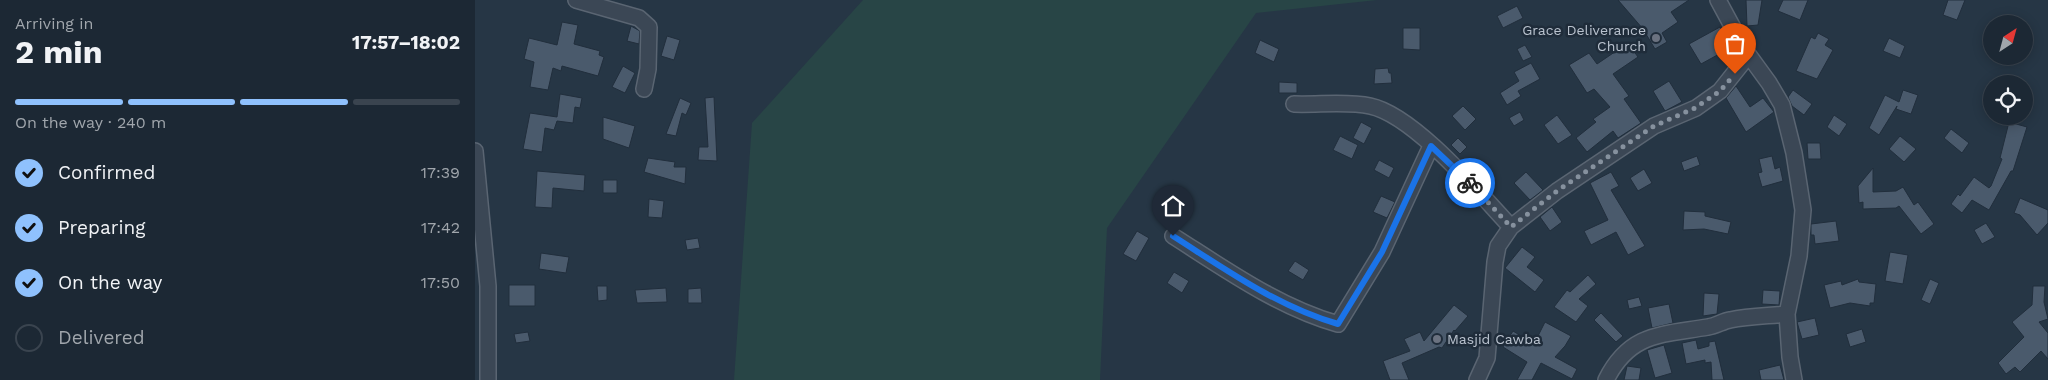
<!DOCTYPE html>
<meta charset="utf-8">
<style>
body{margin:0;font-family:"Work Sans",sans-serif;background:#25303c;color:#f1f3f6;height:100vh;display:flex;flex-direction:column;font-size:19px;white-space:nowrap}
*{box-sizing:border-box;margin:0}
p{font-size:16px;color:#a0a6ac}
.icon{flex:none;width:28px;height:28px;fill:none;stroke:currentColor;stroke-width:2;stroke-linecap:round;stroke-linejoin:round}
.map{position:relative;flex:1;overflow:hidden}
.side{display:flex;flex-direction:column;background:#1c2834;width:475px}
.side>*{flex:none}
.needle{width:32px;rotate:36deg}
.tools{position:absolute;left:1508px;top:15px;display:grid;gap:10px}
.tools a{display:grid;place-items:center;width:50px;height:50px;border-radius:50%;background:#1c2834;box-shadow:0 2px 12px #0003,0 0 0 1px #3a444f;font-size:25px}
.pin{position:absolute;display:grid;place-items:center;width:42px;height:42px;color:#fff;margin:-51px -21px;border-radius:50% 50% 50% 0;rotate:-45deg;box-shadow:0 0 5px #0007}
.pin .icon{rotate:45deg}
.courier{position:absolute;display:grid;place-items:center;width:50px;height:50px;margin:-25px;border:4px solid #1a73e8;border-radius:50%;background:#fff;color:#222;box-shadow:0 1px 6px #0007}
.headline em{font-style:normal;font-weight:700}
.headline div{display:flex;flex-direction:column-reverse}
.headline{display:flex;align-items:center;justify-content:space-between;height:85px;padding:0 15px}
h1{font-size:32px;font-weight:700;line-height:38px}
.bar{display:grid;grid-template-columns:repeat(4,1fr);gap:8px 5px;align-content:center;height:60px;padding:0 15px}
.bar i{height:6px;border-radius:4px;background:#3a444f}
.bar .selected{background:#8fc1fd}
.bar p{grid-column:span 4}
ol{padding:0 15px;list-style:none}
li{display:flex;align-items:center;gap:15px;height:55px}
li p{margin-inline-start:auto}
li .icon{padding:5px;border-radius:50%;background:#8fc1fd;color:#111;stroke-width:4}
li:last-child{color:#a0a6ac}
li i{width:28px;height:28px;border:2px solid #3a444f;border-radius:50%}
main{display:flex;flex:1;min-height:0}
.map>svg:first-child{display:block}
</style>
<main>
<section class="side">
<div class="headline"><div><h1>2 min</h1><p>Arriving in</p></div><em>17:57–18:02</em></div>
<div class="bar"><i class="selected"></i><i class="selected"></i><i class="selected"></i><i></i><p>On the way · 240 m</p></div>
<ol>
<li><svg class="icon" aria-label="check" viewBox="0 0 24 24"><path d="M5 12l5 5 9-10"/></svg>Confirmed<p>17:39</p></li>
<li><svg class="icon" aria-label="check" viewBox="0 0 24 24"><path d="M5 12l5 5 9-10"/></svg>Preparing<p>17:42</p></li>
<li><svg class="icon" aria-label="check" viewBox="0 0 24 24"><path d="M5 12l5 5 9-10"/></svg>On the way<p>17:50</p></li>
<li><i></i>Delivered</li>
</ol>
</section>
<div class="map">
<svg width="1573" height="380" viewBox="0 0 1573 380">
<rect width="100%" height="100%" fill="#263645"/>
<path fill="#284546" d="M388,0H902L781,13L632,228L625,380H259L277,123Z"/>
<path fill="#4a5a6c" stroke="#212e3c" d="M1143,0H1214L1196,12L1203,22L1187,33L1192,42L1180,49L1168,29Z
M1271,0H1287L1283,25L1272,26Z
M1308,0H1333L1325,20L1303,11Z
M1473,0H1490L1482,20L1468,15Z
M1042,6L1048,18L1028,28L1022,16Z
M87,22L103,25L99,44L125,51L124,55L129,57L123,76L87,66L86,71L78,68L73,90L55,87L59,62L49,59L54,38L82,45Z
M156,26L165,31L164,44L152,41Z
M1245,27L1257,47L1226,64L1214,44Z
M928,28H945V50L928,49Z
M1343,33L1354,39L1350,45L1358,50L1342,79L1321,71L1336,37L1340,39Z
M192,36L205,40L199,60L186,56Z
M1414,38L1430,46L1425,58L1408,51Z
M785,40L804,49L799,62L780,53Z
M1153,43L1163,57L1138,74L1154,96L1149,99L1166,123L1143,138L1138,131L1112,152L1101,138L1121,122L1118,119L1135,107L1119,89L1112,93L1094,65L1114,53L1122,64Z
M1050,45L1057,57L1048,61L1042,49Z
M1056,63L1065,79L1043,91L1046,96L1032,105L1025,93L1044,81L1039,72Z
M148,66L160,73L150,93L137,87Z
M913,68L914,73H916L917,83L899,84L900,69Z
M1194,81L1207,102L1190,111L1178,91Z
M804,82L822,83V93H804Z
M1261,86L1275,107L1288,98L1299,112L1271,132L1251,98Z
M1318,90L1337,104L1329,115L1317,106L1313,97Z
M1428,90L1443,95L1436,114L1421,109L1422,106L1404,135L1394,128L1410,95L1424,102Z
M85,94L107,98L105,108L100,107L98,123L82,121L79,130L70,128L67,152L48,149L55,113L82,117Z
M239,97L242,161L223,160L224,147H233L230,98Z
M205,98L216,103L211,115L207,113L201,136L191,134Z
M988,106L1001,119L990,130L977,116Z
M1045,112L1049,120L1039,126L1034,118Z
M1082,115L1097,135L1083,144L1069,125Z
M1359,115L1372,124L1364,136L1352,127Z
M128,117L160,126L154,148L128,139Z
M886,122L897,128L889,144L878,138Z
M1534,122L1552,127L1538,171H1536L1514,210L1497,200L1487,213L1476,204L1483,194L1485,196L1499,177L1514,188L1516,186L1527,159L1525,158Z
M1476,129L1494,143L1487,153L1469,138Z
M865,136L883,145L877,159L858,150Z
M1425,136L1441,149L1429,162L1414,149Z
M983,138L992,147L985,154L976,145Z
M1332,143H1345L1346,159H1333Z
M1222,156L1225,165L1209,171L1206,162Z
M1297,156L1300,169L1305,167L1308,181L1287,187L1283,173L1287,172L1284,159Z
M173,158L200,162L199,167H211L210,184L169,172Z
M904,160L919,168L914,178L899,170Z
M1398,168V192L1421,191L1428,187L1439,205L1443,202L1459,224L1446,234L1424,206L1421,208L1388,209V202L1384,203L1383,186Z
M1169,169L1177,183L1163,191L1155,178Z
M62,171L110,175L109,191L78,188L77,208L60,207Z
M1051,172L1068,190L1055,200L1039,183Z
M1136,172L1144,186L1136,190L1170,246L1153,255L1141,232L1116,245L1109,231L1133,220L1115,183Z
M128,180H142V193H128Z
M906,196L920,202L912,218L898,212Z
M1545,198L1573,210V223L1562,235L1545,215L1539,213Z
M174,199L189,201L187,218L173,217Z
M1077,207L1087,222L1075,231L1065,217Z
M1209,211L1230,212V216L1256,222L1253,234L1229,229L1208,230Z
M1361,221L1364,241L1340,244L1339,235H1336V224Z
M1511,223L1520,237L1507,244L1499,230Z
M662,231L674,238L661,261L648,254Z
M223,238L225,248L212,250L210,240Z
M1047,247L1060,257L1052,267L1069,280L1060,292L1030,268Z
M1415,252L1433,255L1428,284L1410,281Z
M66,253L94,257L91,273L64,269Z
M820,261L834,270L828,280L813,271Z
M699,272L714,281L707,293L692,283Z
M1113,275L1121,284L1104,299L1113,306L1101,322L1079,307L1092,290L1095,292Z
M1383,279L1384,282L1401,284L1399,303H1395V306L1375,303L1355,308L1349,285L1366,281L1367,285Z
M1455,279L1464,283L1455,304L1446,300Z
M34,285H60V306H34Z
M122,286H132V300L123,301Z
M1558,286H1570L1569,302L1573,319L1564,322L1573,333V359L1566,351L1545,372L1540,367L1531,374L1523,363L1549,337L1537,322L1557,305Z
M191,288L192,302L162,303L160,290Z
M226,288L227,303H213V289Z
M1288,290L1305,291L1304,305L1287,304Z
M1229,293L1244,294L1242,314L1228,316Z
M1164,297L1167,306L1154,309L1152,300Z
M1194,304L1198,323L1177,328L1173,308Z
M979,305L993,316L980,331L979,330L967,348L964,347L927,363L934,380H915L908,361L935,351L929,339L945,332L949,341Z
M1126,313L1148,336L1141,342L1119,320Z
M1340,318L1344,335L1327,339L1322,322Z
M1070,322L1096,336L1090,346L1080,357L1102,369L1097,379L1066,363L1057,380H1042L1052,362L1028,347L1038,331L1059,344Z
M1387,329L1391,342L1375,347L1371,334Z
M53,332L55,341L41,343L39,334Z
M1221,340L1223,349L1234,346V342L1240,341L1249,380H1237L1236,362L1230,363V360L1211,364L1207,343Z
M1189,345L1197,373L1180,378L1172,350Z
M1305,365L1309,380H1286L1284,370Z
M1152,366L1166,368L1164,380H1149Z"/>
<g fill="none" stroke-linecap="round" stroke-linejoin="round">
<defs>
<path id="minor" d="M101,0L164,18L174,27L173,69L169,89
M1243,0L1270,50L1294,83L1307,105L1319,153L1328,210L1324,256L1312,314L1315,357L1319,380
M819,104C842,105 873,101 895,106C939,115 1005,194 1036,227
M0,151L13,286V380
M698,236C750,269 803,307 863,324L907,252L956,146
M1002,380L1012,358L1020,262L1023,246L1036,227L1082,191L1179,126L1221,108L1245,91L1268,62L1270,50
M1131,380C1155,332 1187,335 1233,327C1241,326 1248,321 1255,320C1274,316 1293,316 1312,314"/>
</defs>
<use href="#minor" stroke="#5a6572" stroke-width="18"/>
<use href="#minor" stroke="#3b4755" stroke-width="15"/>
</g>
<g fill="none" stroke-linecap="round" stroke-linejoin="round">
<path stroke="#86919e" stroke-width="5" stroke-dasharray="0 9" d="M995,183L1036,227L1082,191L1179,126L1220,108L1245,91L1260,74"/>
<path stroke="#1a73e8" stroke-width="6" d="M698,236C750,269 803,307 863,324L907,252L956,146L995,183"/>
</g>
<g fill="#6b7280" stroke="#1f2c3a" stroke-width="2">
<circle cx="1181" cy="38" r="5"/>
<circle cx="962" cy="339" r="5"/>
</g>
<g text-anchor="middle" dominant-baseline="central" stroke-width="5" stroke-linejoin="round" paint-order="stroke">
<g font-size="14" fill="#b9c2ce" stroke="#1f2c3a" text-anchor="end">
<text x="1171" y="30">Grace Deliverance<tspan x="1171" dy="16">Church</tspan></text>
<text x="972" y="339" text-anchor="start">Masjid Cawba</text>
</g>
</g>
</svg>
<div class="tools">
<a><svg class="needle" viewBox="-14 -14 28 28"><path d="M0-13l5 13h-10z" fill="#e53935"/><path d="M0 13l5-13h-10z" fill="#a0a6ac"/></svg></a>
<a><svg class="icon" aria-label="locate" viewBox="0 0 24 24"><circle cx="12" cy="12" r="6"/><path d="M12 2v4M12 18v4M2 12h4M18 12h4"/></svg></a>
</div>
<div class="pin" style="left:1260px;top:74px;background:#ea580c"><svg class="icon" aria-label="bag" viewBox="0 0 24 24"><path d="M5 8h14l-1 12H6zM9 8a3 3 0 0 1 6 0"/></svg></div>
<div class="pin" style="left:698px;top:236px;background:#1f2937"><svg class="icon" aria-label="home" viewBox="0 0 24 24"><path d="M3 11l9-7 9 7M6 9v11h12V9"/></svg></div>
<div class="courier" style="left:995px;top:183px"><svg class="icon" aria-label="bike" viewBox="0 0 24 24"><circle cx="6" cy="16" r="4"/><circle cx="18" cy="16" r="4"/><path d="M6 16l4-8h5l3 8M10 8l3 8H6M13 5h3"/></svg></div>
</div>
</main>
